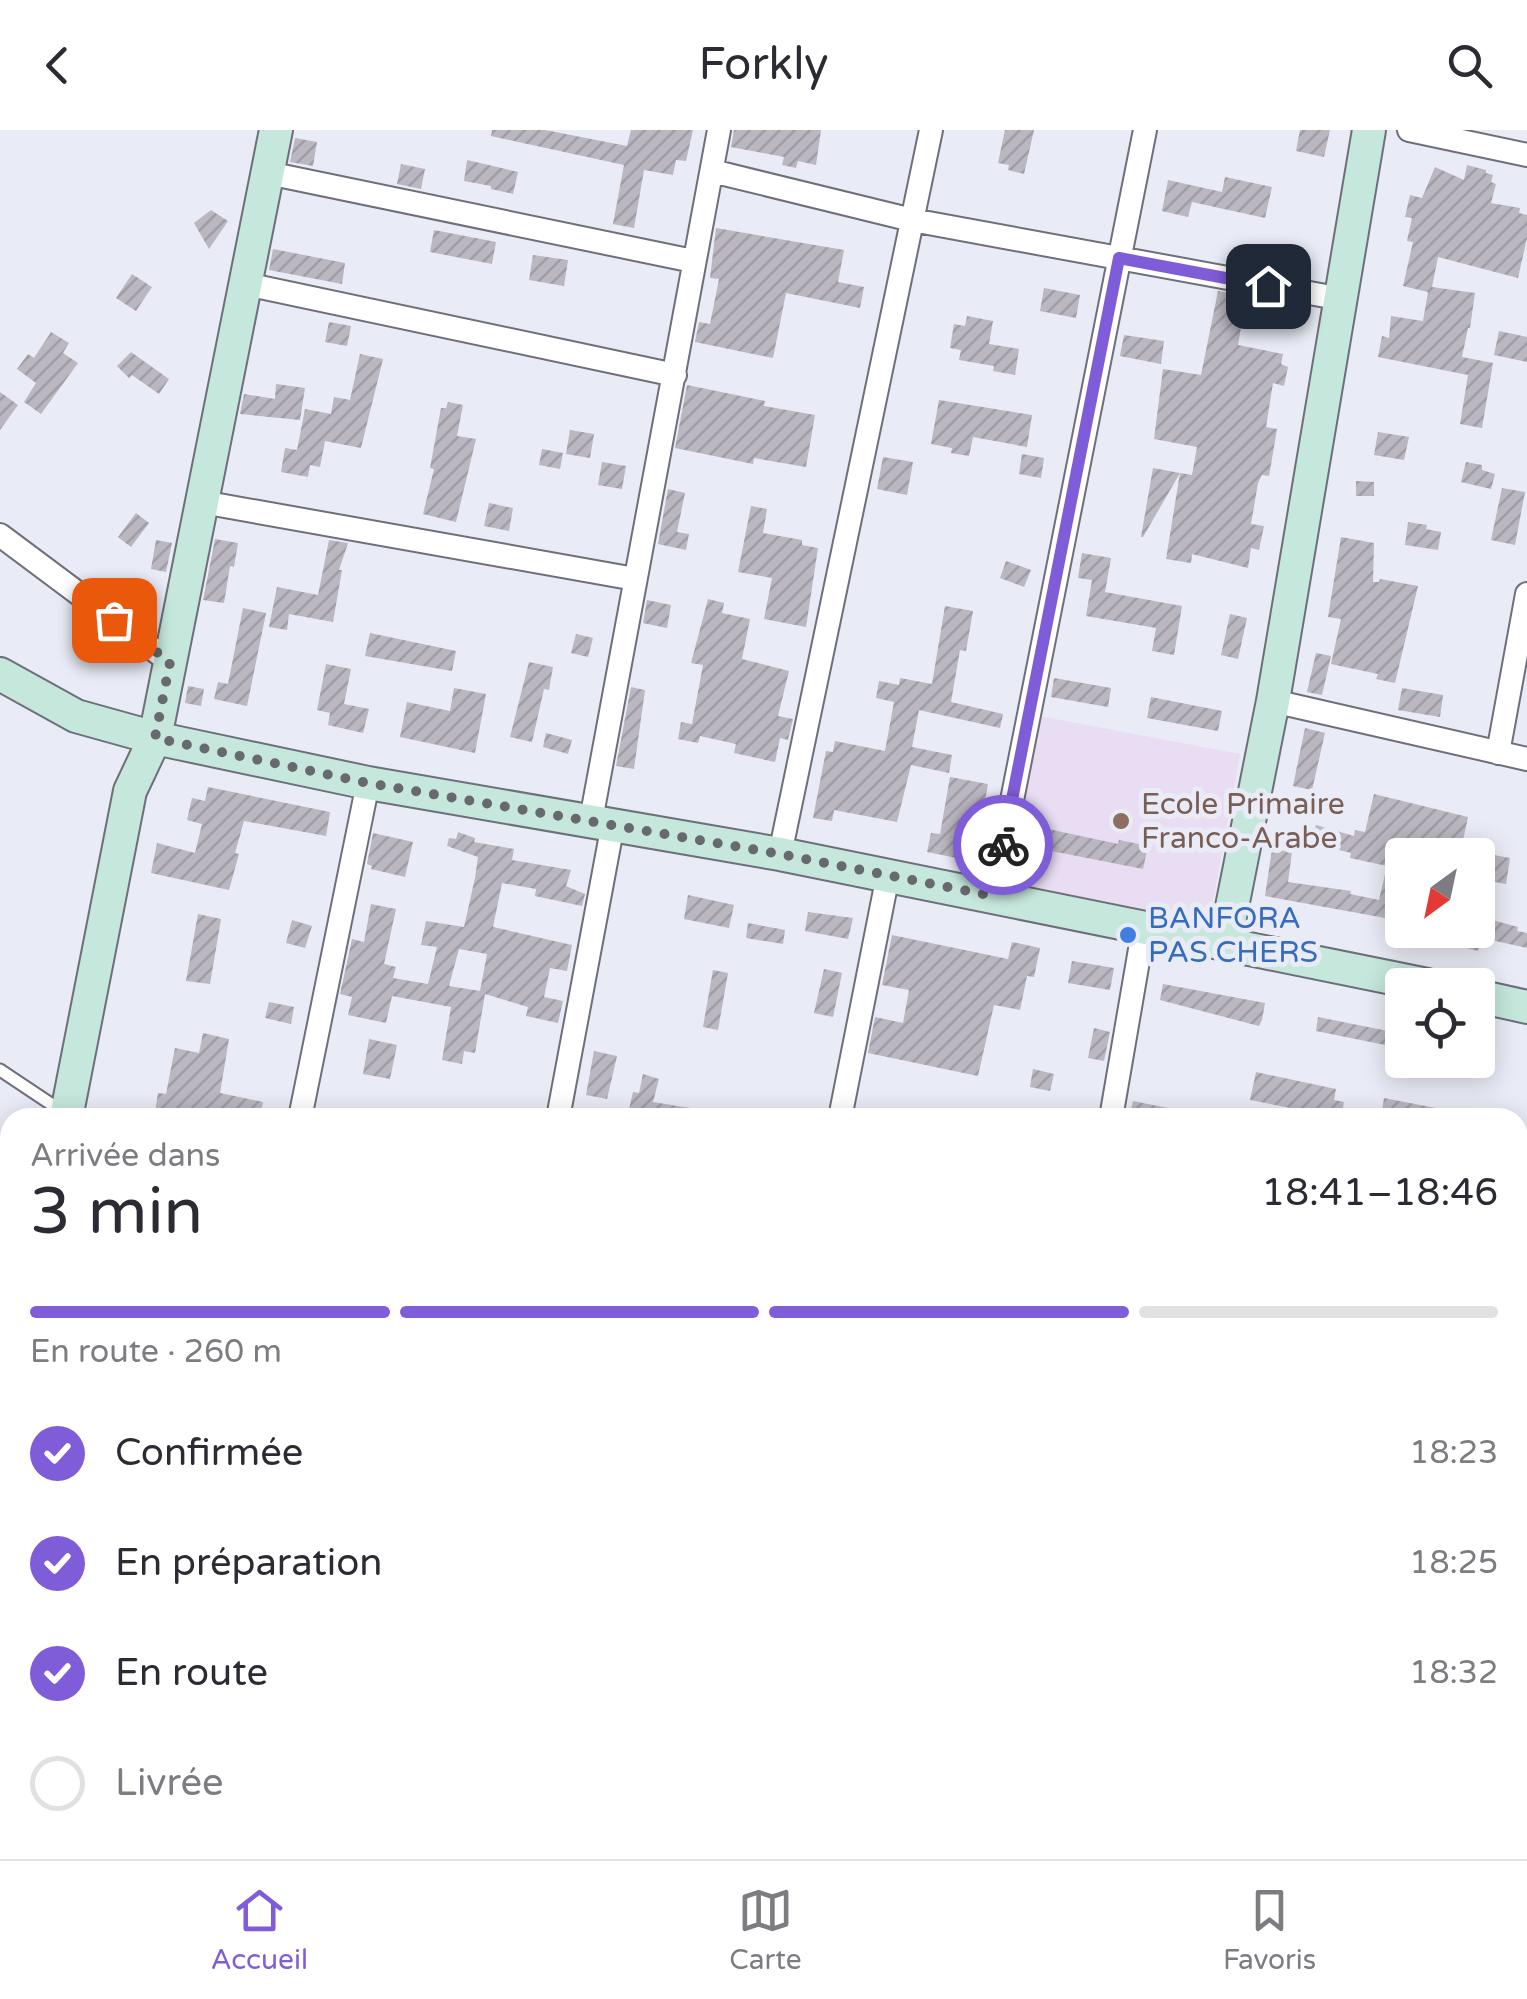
<!DOCTYPE html>
<html lang="fr">
<meta charset="utf-8">
<style>
body{margin:0;font-family:"Varela Round",sans-serif;background:#f7f7f7;color:#2b2b33;height:100vh;display:flex;flex-direction:column;font-size:38px;white-space:nowrap}
*{box-sizing:border-box;margin:0}
p{font-size:32px;color:#7c7c81}
.icon{flex:none;width:55px;height:55px;fill:none;stroke:currentColor;stroke-width:2;stroke-linecap:round;stroke-linejoin:round}
.map{position:relative;flex:1;overflow:hidden}
.side{position:absolute;left:0px;top:978px;width:1528px;height:752px;display:flex;flex-direction:column;background:#fff;border-radius:30px 30px 0 0;box-shadow:0 5px 25px #0003}
.side>*{flex:none}
.needle{width:65px;rotate:213deg}
.controls{position:absolute;left:1385px;top:708px;display:grid;gap:20px}
.controls a{display:grid;place-items:center;width:110px;height:110px;border-radius:10px;background:#fff;box-shadow:0 5px 25px #0003;font-size:50px}
.pin{position:absolute;display:grid;place-items:center;width:85px;height:85px;color:#fff;margin:-42px;border-radius:20px;box-shadow:0 5px 15px #0006}
.courier{position:absolute;display:grid;place-items:center;width:100px;height:100px;margin:-50px;border:8px solid #805dd8;border-radius:50%;background:#fff;color:#222;box-shadow:0 2px 12px #0007}
.headline em{font-style:normal;font-weight:600}
.headline div{display:flex;flex-direction:column-reverse}
.headline{display:flex;align-items:center;justify-content:space-between;height:170px;padding:0 30px}
h1{font-size:65px;font-weight:600;line-height:75px}
.bar{display:grid;grid-template-columns:repeat(4,1fr);gap:15px 10px;align-content:center;height:120px;padding:0 30px}
.bar i{height:12px;border-radius:8px;background:#e1e1e2}
.bar .active{background:#805dd8}
.bar p{grid-column:span 4}
ol{padding:0 30px;list-style:none}
li{display:flex;align-items:center;gap:30px;height:110px}
li p{margin-inline-start:auto}
li .icon{padding:10px;border-radius:50%;background:#805dd8;color:#fff;stroke-width:4}
li:last-child{color:#7c7c81}
li i{width:55px;height:55px;border:5px solid #e1e1e2;border-radius:50%}
header{display:flex;justify-content:space-between;align-items:center;height:130px;padding:0 30px;background:#fff;font-size:45px;font-weight:600}
.tabs{display:flex;justify-content:space-around;align-items:center;height:140px;border-top:2px solid #e1e1e2;background:#fff;font-size:28px;color:#7c7c81}
.tabs a{display:grid;justify-items:center;gap:5px}
.tabs .active{color:#805dd8}
.map>svg:first-child{display:block}
</style>
<header><svg class="icon" aria-label="back" viewBox="0 0 24 24"><path d="M15 5l-7 7 7 7"/></svg>Forkly<svg class="icon" aria-label="search" viewBox="0 0 24 24"><circle cx="10" cy="10" r="6"/><path d="M15 15l6 6"/></svg></header>
<div class="map">
<svg width="1527" height="1729" viewBox="0 0 1527 1729">
<defs>
<pattern id="building-hatch" width="6" height="6" patternUnits="userSpaceOnUse" patternTransform="scale(2.5)"><rect width="6" height="6" fill="#bab7c1"/><path d="M-1 1l2-2M0 6l6-6M5 7l2-2" fill="none" stroke="#a09da6"/></pattern>
</defs>
<rect width="100%" height="100%" fill="#e9ebf6"/>
<path fill="#e8ddf2" d="M1034,585L1240,624L1209,792L1001,757Z"/>
<path fill="url(#building-hatch)" fill-rule="evenodd" d="M492,0H545L627,16L631,0H693L686,31L676,30L673,45L644,40L634,98L613,94L624,35L491,6Z
M734,0H821L816,35L798,31L796,38L782,35L784,27L731,17Z
M1005,0H1034L1024,44L1008,40L1009,35L998,33Z
M1300,0H1330L1324,27L1296,21Z
M295,8L317,12L313,36L290,32Z
M467,30L518,42L513,64L491,59V56L464,51Z
M401,34L425,39L421,59L397,54Z
M1467,35L1486,40V43L1493,45L1491,52L1496,54L1491,73L1520,78L1519,83L1527,85V108L1518,148L1438,127L1432,157L1475,163L1470,198H1468L1462,227L1493,233L1482,298L1460,294L1468,245L1378,227L1382,206L1389,208L1391,186L1423,191L1428,162L1403,156L1413,112L1407,111L1412,88L1405,87L1410,65L1422,68L1435,37L1464,50Z
M1225,47L1272,57L1265,88L1192,72L1188,87L1162,81L1168,50L1222,62Z
M211,80L228,91L209,119L194,93Z
M716,98L844,120L838,152L864,157L860,178L786,163L773,228L695,212L699,192L710,194L719,149L710,148Z
M434,100L496,112L492,134L430,122Z
M273,119L345,133L342,154L269,140Z
M533,125L568,130L564,156L529,150Z
M132,144L152,157L136,181L116,168Z
M1044,158L1080,165L1076,188L1040,181Z
M1218,161L1299,176L1295,191L1244,180L1238,215L1283,224L1281,234L1288,237L1284,256L1273,253L1266,297L1277,299L1269,346L1262,345L1258,353L1251,394L1264,396L1259,420L1251,418L1248,438L1192,424L1191,433L1166,429L1180,343L1192,345L1197,317L1154,309L1163,239L1201,245Z
M967,186L993,191L989,214L1019,219L1015,245L993,241L994,236L959,230L961,220L950,218L954,194L965,196Z
M329,192L351,196L347,216L325,212Z
M1499,201L1527,207V232L1494,225Z
M51,202L69,213L63,223L78,233L41,284L24,272L36,253L17,239L28,224L34,228Z
M1124,205L1164,211L1161,234L1120,226Z
M131,222L169,249L159,264L132,245L129,248L117,236Z
M360,224L383,229L361,318L325,311L320,337L310,335L308,347L281,342L285,318L297,320L305,279L331,284L334,267L350,270Z
M276,254L305,258L300,290L240,284L244,264L275,269Z
M687,255L765,271L764,276L815,285L806,337L754,328L753,334L675,318Z
M0,262L18,275L0,300Z
M939,270L1032,285L1027,317L973,307L969,326L951,323L952,318L931,314Z
M448,272L463,275L457,306L476,309L456,392L423,384L434,339L430,338L441,278H446Z
M570,300L594,304L590,328L566,324Z
M1378,302L1409,307L1404,330L1374,325Z
M542,319L563,323L560,339L539,335Z
M1022,324L1044,328L1041,348L1019,344Z
M883,327L913,332L907,365L877,359Z
M602,332L626,336L622,359L598,355Z
M1466,332L1482,335V340L1495,344L1491,359L1461,352Z
M1153,338L1180,343L1143,407H1141Z
M1356,351L1374,352V366H1356Z
M1502,358L1525,362L1515,415L1491,410Z
M668,359L685,363L677,402L689,404L686,420L658,414Z
M489,373L513,378L509,401L484,396Z
M751,376L767,379L763,403L802,410V415L818,418L806,497L764,489L772,448L738,442Z
M136,383L149,393L131,417L118,407Z
M1408,392L1427,395L1426,399L1441,402L1438,420L1405,415Z
M1341,407L1374,413L1373,452H1379L1380,449L1418,456L1395,553L1376,549L1378,544L1331,534L1341,489L1328,487Z
M215,409L238,413L234,437L230,436L224,473L203,470Z
M156,410L172,413L166,442L151,439Z
M329,410L348,413L339,440H342L333,492L289,484L287,500L269,497L277,457L318,465Z
M1082,423L1111,428L1105,462L1182,476L1174,525L1152,521L1156,498L1086,486L1092,450L1078,448Z
M1006,431L1031,440L1024,457L1000,448Z
M708,469L724,473L722,483L750,489L742,529L789,541L778,586L793,589L788,610L780,608L775,632L734,623L736,614L700,606L698,613L678,609L681,592L692,594L703,535L691,533Z
M647,470L671,475L667,498L643,493Z
M945,476L973,481L966,521L960,520L951,572L1003,584L1000,598L919,580L912,617L952,625L949,643L911,635L897,692L834,680L832,691L813,688L826,621L833,622L835,611L885,621L894,572L876,568L879,551L899,555L900,548L932,554Z
M243,478L266,483L247,576L214,569L218,552L228,554Z
M1230,484L1247,488L1238,529L1221,525Z
M370,503L456,521L452,541L365,526Z
M576,504L593,508L588,527L571,523Z
M1316,523L1331,526L1322,565L1307,562Z
M529,532L553,537L549,560L544,559L532,612L510,607Z
M326,534L351,539L344,574L369,579L363,603L328,595L330,583L317,580Z
M1054,548L1111,558L1108,577L1051,567Z
M188,556L204,559L201,576L185,573Z
M631,557L645,560L634,639L616,636Z
M454,558L486,564L475,623L400,607L407,572L450,581Z
M1402,558L1443,565L1440,587L1398,580Z
M1151,567L1222,581L1218,601L1147,588Z
M1305,598L1325,603L1312,660L1293,656Z
M546,603L572,610L568,624L543,617Z
M950,647L988,654L979,704L972,703L967,730L927,722L931,703L940,704Z
M208,657L330,682L326,706L244,691L235,723L239,724L229,760L151,743L157,713L195,723L202,694L187,690L192,668L205,671Z
M1374,664L1468,687L1460,725H1402V765L1396,790L1265,766L1272,719L1292,722L1288,752L1351,761L1350,764L1379,770L1387,736L1350,728L1351,723L1311,713L1316,695L1354,706L1355,700L1365,702Z
M1025,694L1118,714L1119,710L1148,716L1143,739L1021,715Z
M458,702L475,708L474,712L514,719L512,730L571,740L566,756L585,764L582,776L535,766L536,759L502,753L493,797L572,815L567,841L550,838L544,867L563,871L558,893L526,886L528,877L485,864L475,923L464,921L462,934L442,930L451,877L392,866L386,893L348,885L352,867L340,864L352,809L364,812L371,774L396,779L384,834L396,837L393,848L428,854L437,817L421,815L426,791L464,797L475,748L478,727L447,716L449,708L456,709ZM459,819L487,824L480,861L449,856Z
M373,703L413,712L405,747L371,739L372,736L367,734Z
M1478,722L1510,728L1506,754L1478,749Z
M688,765L734,775L729,798L684,789Z
M808,782L853,788L848,809L805,801Z
M198,784L221,789L210,854L186,851Z
M1478,786L1518,797L1517,801L1527,803V818L1482,808L1478,821L1417,805L1418,800H1478Z
M292,790L312,796L305,818L286,813Z
M748,793L785,800L783,814L746,808Z
M892,805L1008,829L1012,812L1040,818L1034,847L1027,846L1020,880L994,875L978,946L868,923L875,887L903,893L909,860L882,855Z
M1072,831L1114,838L1110,860L1068,853Z
M824,839L842,843L833,887L814,883Z
M713,840L728,843L718,900L703,897Z
M1163,854L1265,873L1262,890L1259,896L1160,870Z
M269,872L294,877L291,894L265,888Z
M1318,887L1393,902L1390,916L1316,901Z
M1094,898L1110,902L1104,931L1088,928Z
M203,903L229,909L220,963L263,972L260,988H154L158,963L166,964L175,918L199,923Z
M369,909L397,915L390,949L363,944Z
M594,921L617,926L607,969L586,965Z
M1033,939L1054,944L1050,961L1030,957Z
M1256,942L1336,959L1334,970L1344,972L1341,988L1250,970Z
M643,944L659,949L653,972L696,979L695,988H627L633,962L639,963Z
M1384,968L1446,980L1445,988H1381Z
M1133,971L1178,980L1177,988H1129Z"/>
<g fill="none" stroke-linecap="round" stroke-linejoin="round">
<defs>
<path id="lane" d="M0,940L63,982"/>
<path id="street" d="M1409,0L1527,25
M712,41L912,90L1342,169
M268,43L693,131
M246,154L675,245
M202,372L635,449
M0,405L170,532
M1273,571L1527,629
M1498,623L1527,464
M591,690L719,0
M780,724L931,0
M993,766L1145,0
M300,988L368,653
M558,988L613,694
M840,988L888,745
M1111,988L1144,796
M1518,1167L1527,1169
M0,1227L10,1229
M0,1350L10,1352
M1518,1647L1527,1649
M546,1720L589,1729
M199,1729L201,1720
M471,1729L472,1720
M891,1729L893,1720
M1167,1729L1169,1720
M1409,1729L1410,1720"/>
<path id="secondary" d="M0,544L76,586L155,608L368,653L780,724L1427,855
M1225,812L1273,571L1369,0
M1478,866L1527,877
M66,988L130,661L155,608L276,0
M0,1314L10,1267"/>
</defs>
<use href="#lane" stroke="#6d6f79" stroke-width="15"/>
<use href="#street" stroke="#6d6f79" stroke-width="26"/>
<use href="#secondary" stroke="#6d6f79" stroke-width="36"/>
<use href="#lane" stroke="#fff" stroke-width="11"/>
<use href="#street" stroke="#fff" stroke-width="22"/>
<use href="#secondary" stroke="#c6e7dc" stroke-width="32"/>
</g>
<g fill="none" stroke-linecap="round" stroke-linejoin="round">
<path stroke="#68696f" stroke-width="10" stroke-dasharray="0 18" d="M114,490L170,532L155,608L368,653L780,724L993,766L1003,715"/>
<path stroke="#805dd8" stroke-width="12" d="M1003,715L1119,128L1268,156"/>
</g>
<circle fill="#8d6e63" stroke="#e9ebf6" stroke-width="4" cx="1121" cy="691" r="10"/>
<circle fill="#3f7fe0" stroke="#e9ebf6" stroke-width="4" cx="1128" cy="805" r="10"/>
<g text-anchor="middle" dominant-baseline="central" stroke-width="10" stroke-linejoin="round" paint-order="stroke">
<g font-size="30" fill="#785e54" stroke="#e9ebf6" text-anchor="start">
<text x="1141" y="674">Ecole Primaire<tspan x="1141" dy="34">Franco-Arabe</tspan></text>
</g>
<g font-size="30" fill="#366cbe" stroke="#e9ebf6" text-anchor="start">
<text x="1148" y="788">BANFORA<tspan x="1148" dy="34">PAS CHERS</tspan></text>
</g>
</g>
</svg>
<div class="controls">
<a><svg class="needle" viewBox="-14 -14 28 28"><path d="M0-13l5 13h-10z" fill="#e53935"/><path d="M0 13l5-13h-10z" fill="#7c7c81"/></svg></a>
<a><svg class="icon" aria-label="locate" viewBox="0 0 24 24"><circle cx="12" cy="12" r="6"/><path d="M12 2v4M12 18v4M2 12h4M18 12h4"/></svg></a>
</div>
<div class="pin" style="left:114px;top:490px;background:#ea580c"><svg class="icon" aria-label="bag" viewBox="0 0 24 24"><path d="M5 8h14l-1 12H6zM9 8a3 3 0 0 1 6 0"/></svg></div>
<div class="pin" style="left:1268px;top:156px;background:#1f2937"><svg class="icon" aria-label="home" viewBox="0 0 24 24"><path d="M3 11l9-7 9 7M6 9v11h12V9"/></svg></div>
<div class="courier" style="left:1003px;top:715px"><svg class="icon" aria-label="bike" viewBox="0 0 24 24"><circle cx="6" cy="16" r="4"/><circle cx="18" cy="16" r="4"/><path d="M6 16l4-8h5l3 8M10 8l3 8H6M13 5h3"/></svg></div>
<section class="side">
<div class="headline"><div><h1>3 min</h1><p>Arrivée dans</p></div><em>18:41–18:46</em></div>
<div class="bar"><i class="active"></i><i class="active"></i><i class="active"></i><i></i><p>En route · 260 m</p></div>
<ol>
<li><svg class="icon" aria-label="check" viewBox="0 0 24 24"><path d="M5 12l5 5 9-10"/></svg>Confirmée<p>18:23</p></li>
<li><svg class="icon" aria-label="check" viewBox="0 0 24 24"><path d="M5 12l5 5 9-10"/></svg>En préparation<p>18:25</p></li>
<li><svg class="icon" aria-label="check" viewBox="0 0 24 24"><path d="M5 12l5 5 9-10"/></svg>En route<p>18:32</p></li>
<li><i></i>Livrée</li>
</ol>
</section>
</div>
<nav class="tabs">
<a class="active"><svg class="icon" aria-label="home" viewBox="0 0 24 24"><path d="M3 11l9-7 9 7M6 9v11h12V9"/></svg>Accueil</a>
<a><svg class="icon" aria-label="map" viewBox="0 0 24 24"><path d="M3 6l6-2 6 2 6-2v14l-6 2-6-2-6 2zM9 4v14M15 6v14"/></svg>Carte</a>
<a><svg class="icon" aria-label="saved" viewBox="0 0 24 24"><path d="M7 4h10v16l-5-4-5 4z"/></svg>Favoris</a>
</nav>
